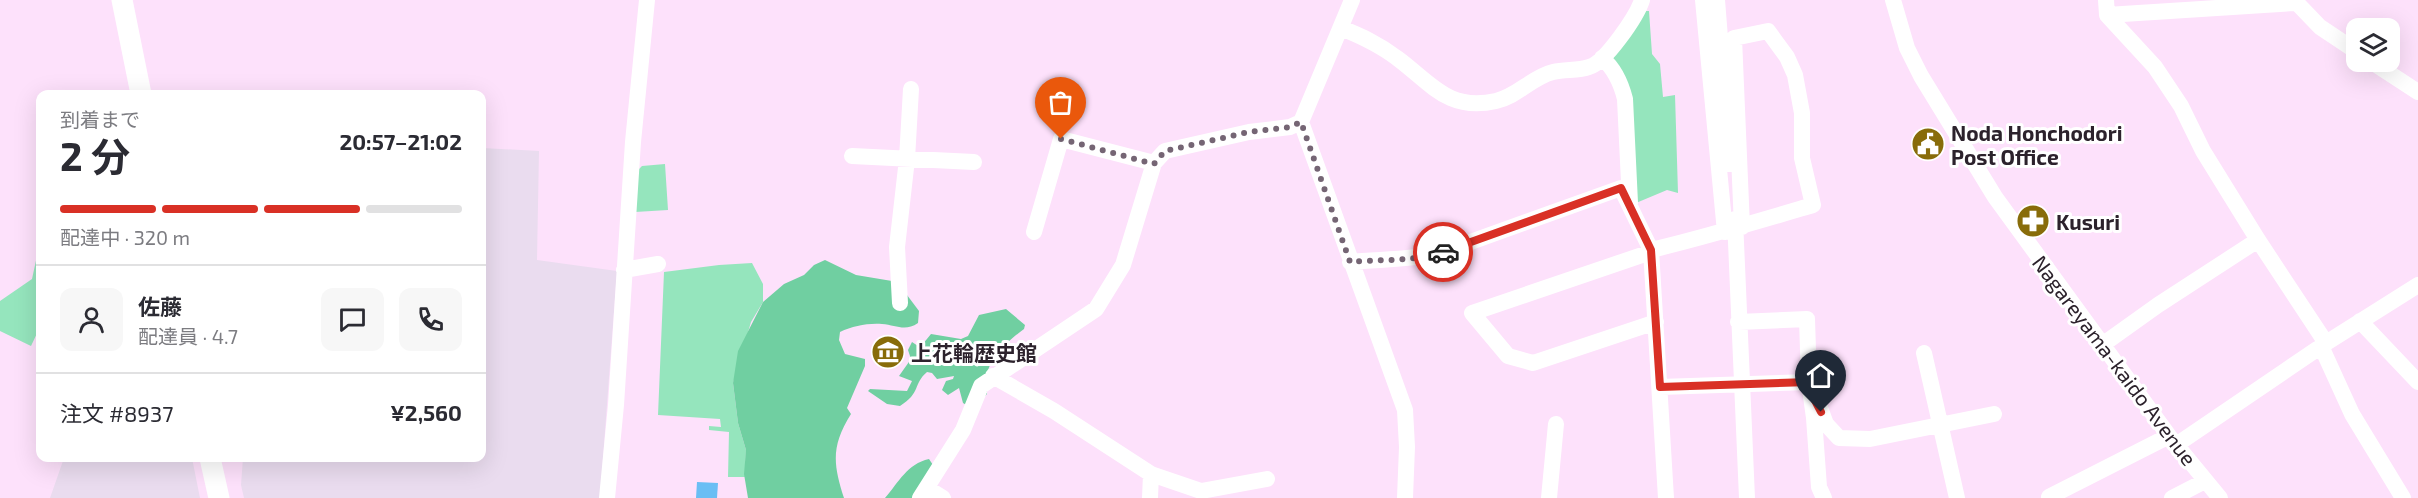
<!DOCTYPE html>
<html lang="ja">
<meta charset="utf-8">
<style>
body{margin:0;font-family:"Exo 2","Noto Sans JP",sans-serif;background:#f7f7f7;color:#2b2b33;height:100vh;display:flex;flex-direction:column;font-size:22px;white-space:nowrap}
*{box-sizing:border-box;margin:0}
p{font-size:20px;color:#7c7c81}
.icon{flex:none;width:33px;height:33px;fill:none;stroke:currentColor;stroke-width:2;stroke-linecap:round;stroke-linejoin:round}
.map{position:relative;flex:1;overflow:hidden}
.details{position:absolute;left:36px;top:90px;width:450px;height:372px;display:flex;flex-direction:column;background:#fff;border-radius:12px;box-shadow:0 6px 24px #0002}
.details>*{flex:none}
.controls{position:absolute;left:2346px;top:18px;display:grid;gap:12px}
.controls a{display:grid;place-items:center;width:54px;height:54px;border-radius:12px;background:#fff;box-shadow:0 6px 24px #0002;font-size:30px}
.pin{position:absolute;display:grid;place-items:center;width:51px;height:51px;color:#fff;margin:-62px -26px;border-radius:50% 50% 50% 0;rotate:-45deg;box-shadow:0 0 6px #0007}
.pin .icon{rotate:45deg}
.courier{position:absolute;display:grid;place-items:center;width:60px;height:60px;margin:-30px;border:4px solid #d93025;border-radius:50%;background:#fff;color:#222;box-shadow:0 2px 8px #0007}
.overview em{font-style:normal;font-weight:700}
.overview div{display:flex;flex-direction:column-reverse}
.overview{display:flex;align-items:center;justify-content:space-between;height:102px;padding:0 24px}
h1{font-size:39px;font-weight:700;line-height:45px}
.bar{display:grid;grid-template-columns:repeat(4,1fr);gap:9px 6px;align-content:center;height:72px;padding:0 24px}
.bar i{height:8px;border-radius:4px;background:#e1e1e2}
.bar .active{background:#d93025}
.bar p{grid-column:span 4}
.line{display:flex;align-items:center;gap:15px;padding:0 24px;border-top:2px solid #e1e1e2}
.line div{flex:1}
.round{display:grid;place-items:center;flex:none;width:63px;height:63px;border-radius:12px;background:#f7f7f7}
.map>svg:first-child{display:block}
</style>
<div class="map">
<svg width="2418" height="498" viewBox="0 0 2418 498">
<rect width="100%" height="100%" fill="#fde1fb"/>
<path fill="#eadcef" d="M482,148L539,151L537,260L617,271L600,498H244L241,485L243,458H482Z
M64,458H192L200,498H50Z"/>
<path fill="#95e5bd" d="M1643,11H1649L1652,54L1660,64L1663,97L1675,95L1678,193L1667,190L1636,203L1611,61Z
M665,164L668,210L635,212L637,171L642,166Z
M40,242V327L31,346L0,331V301L32,279Z
M752,263L763,284V302L751,322L733,383L738,423L746,450L745,477H728L729,432L709,430V426L721,427L720,419L658,415L664,272L719,265Z"/>
<path fill="#70cfa1" d="M825,260L856,275L892,281L907,295L919,311L918,323C905,332 896,325 882,324C867,323 853,326 840,332L839,340L845,354L865,359V366L847,408L851,414C831,446 833,464 844,498H748L744,474L746,450L738,423L733,383L738,351L763,302L784,284L804,275L814,265Z
M1006,309L1025,325L1024,329C1009,340 990,357 987,375C986,381 987,388 987,394L975,406H968L963,403L959,388L948,395L942,390L946,381L953,379L954,376L937,379L932,373L927,372C913,384 921,393 900,406L887,404L868,391L870,389L907,391L912,381L899,376L911,359L908,350L912,342L918,346L922,345L931,334L961,339L968,336L979,315Z
M929,459L935,468L916,498H885C899,482 907,464 929,459Z"/>
<path fill="#6abef4" d="M697,482L718,483L717,498H696Z"/>
<g fill="none" stroke-linecap="round" stroke-linejoin="round">
<path stroke="#fff" stroke-width="16" d="M1352,0L1301,122L1405,410L1407,447L1405,498
M1703,0L1725,232
M1717,0L1730,164
M1893,0L1907,48L1921,76L1995,197L2169,436L2220,498
M2106,0L2107,15L2155,67L2181,106L2203,151L2258,240L2326,343
M2294,0L2320,27L2356,51
M2107,15L2295,3
M1341,28C1361,36 1379,44 1397,58C1431,83 1448,112 1496,101C1518,96 1532,77 1553,72C1565,69 1578,71 1589,67C1605,63 1637,16 1642,0
M1602,58C1615,69 1621,83 1625,99L1630,203
M2372,62L2418,92
M852,156L974,162
M1735,219L1747,498
M1034,232L1061,139L1154,163
M1651,250C1706,237 1759,221 1813,205L1802,158V113L1795,75L1787,57L1768,31L1734,38L1742,227
M1651,252L1472,313L1508,356L1533,363L1656,322
M1350,262C1380,259 1411,260 1440,253L1621,188L1651,250L1666,498
M624,270L658,264
M900,303L897,247L907,159L911,89
M2360,321L2418,382
M1738,322L1807,319L1809,382L1814,418L1819,487L1824,498
M2102,345L2158,305L2258,240
M2321,346L2352,414L2403,498
M1924,353L1957,498
M993,376L1054,411L1151,474L1201,491L1267,479
M1660,387L1809,382
M1819,405L1826,424L1839,438L1870,439L1994,414
M2176,445L2326,343L2418,285
M927,488L943,498
M2049,497L2169,436
M607,498L616,405L633,142L647,0
M920,498L963,430L981,386L1096,309L1123,265L1154,163L1165,151L1249,132L1290,127L1301,122
M1150,498L1151,474
M1549,498L1556,424
M2172,498L2205,481"/>
<path stroke="#fff" stroke-width="21" d="M122,0L141,94
M210,458L219,498"/>
</g>
<g fill="none" stroke-linecap="round" stroke-linejoin="round">
<path stroke="#756574" stroke-width="6" stroke-dasharray="0 10.8" d="M1061,139L1154,164L1165,151L1249,132L1290,127L1301,122L1350,262C1380,259 1414,262 1443,252"/>
<path stroke="#d93025" stroke-width="8" d="M1443,252L1621,188L1651,250L1660,387L1809,382L1810,391L1821,412"/>
</g>
<defs>
<symbol id="civic-disc" viewBox="-11 -11 22 22"><circle r="9.5" fill="#886c0a" stroke="#fff"/><path d="M-.6-6.5H3V-4.5H.6V-3L4-1V1h2V6H-6V1h2V-1L-.6-3ZM-1.2 2.5V6h2.4V2.5Z" fill="#fff"/></symbol>
<symbol id="pharmacy-disc" viewBox="-11 -11 22 22"><circle r="9.5" fill="#886c0a" stroke="#fff"/><path d="M-2-6h4v4h4v4h-4v4h-4v-4h-4v-4h4Z" fill="#fff"/></symbol>
<symbol id="museum-disc" viewBox="-11 -11 22 22"><circle r="9.5" fill="#886c0a" stroke="#fff"/><path d="M0-6L6-3V-2H-6V-3ZM-5-1h2V3h-2ZM-1-1h2V3h-2ZM3-1h2V3H3ZM-6 4H6V6H-6Z" fill="#fff"/></symbol>
</defs>
<g fill-rule="evenodd">
<use href="#civic-disc" x="1909" y="125" width="38" height="38"/>
<use href="#pharmacy-disc" x="2014" y="202" width="38" height="38"/>
<use href="#museum-disc" x="869" y="333" width="38" height="38"/>
</g>
<g text-anchor="middle" dominant-baseline="central" stroke-width="6" stroke-linejoin="round" paint-order="stroke">
<g font-size="21" font-weight="bold" fill="#2c222c" stroke="#fff" text-anchor="start">
<text x="1951" y="132">Noda Honchodori<tspan x="1951" dy="24">Post Office</tspan></text>
<text x="2056" y="221">Kusuri</text>
<text x="911" y="352">上花輪歴史館</text>
</g>
<g font-size="21" fill="#2c222c" stroke="#fff">
<text transform="translate(2115 360) rotate(53)">Nagareyama-kaido Avenue</text>
</g>
</g>
</svg>
<div class="controls">
<a><svg class="icon" aria-label="layers" viewBox="0 0 24 24"><path d="M12 4l9 5-9 5-9-5zM3 14l9 5 9-5"/></svg></a>
</div>
<div class="pin" style="left:1061px;top:139px;background:#ea580c"><svg class="icon" aria-label="bag" viewBox="0 0 24 24"><path d="M5 8h14l-1 12H6zM9 8a3 3 0 0 1 6 0"/></svg></div>
<div class="pin" style="left:1821px;top:412px;background:#1f2937"><svg class="icon" aria-label="home" viewBox="0 0 24 24"><path d="M3 11l9-7 9 7M6 9v11h12V9"/></svg></div>
<div class="courier" style="left:1443px;top:252px"><svg class="icon" aria-label="car" viewBox="0 0 24 24"><path d="M5 17H2v-5l4-1 3-4h7l3 4 3 1v5h-3M9 17h6M6 11h13"/><circle cx="7" cy="17" r="2"/><circle cx="17" cy="17" r="2"/></svg></div>
<section class="details">
<div class="overview"><div><h1>2 分</h1><p>到着まで</p></div><em>20:57–21:02</em></div>
<div class="bar"><i class="active"></i><i class="active"></i><i class="active"></i><i></i><p>配達中 · 320 m</p></div>
<div class="line" style="height:108px"><a class="round"><svg class="icon" aria-label="person" viewBox="0 0 24 24"><circle cx="12" cy="8" r="4"/><path d="M4 21q1-7 8-7t8 7"/></svg></a><div><b>佐藤</b><p>配達員 · 4.7</p></div><a class="round"><svg class="icon" aria-label="chat" viewBox="0 0 24 24"><path d="M4 5h16v11H9l-5 4z"/></svg></a><a class="round"><svg class="icon" aria-label="phone" viewBox="0 0 24 24"><path d="M5 4h4l2 5-3 2q2 4 5 5l2-3 5 2v4C11 20 4 13 5 4z"/></svg></a></div>
<div class="line" style="height:78px"><div>注文 #8937</div><b>¥2,560</b></div>
</section>
</div>
